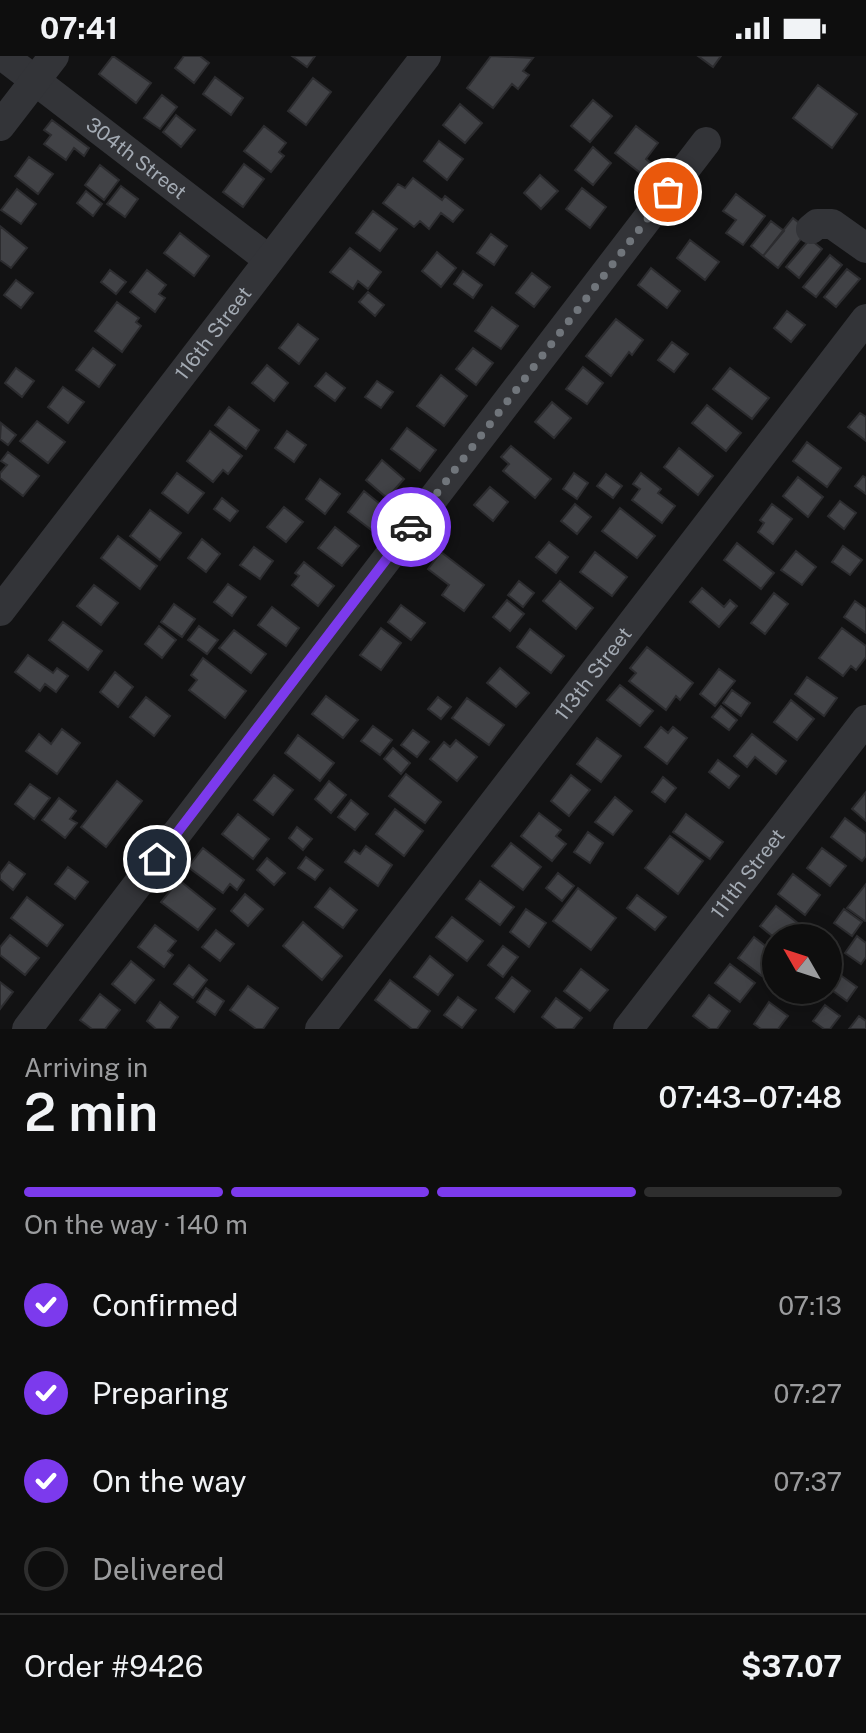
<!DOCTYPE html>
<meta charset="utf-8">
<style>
body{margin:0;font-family:"Public Sans",sans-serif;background:#171717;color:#f1f3f6;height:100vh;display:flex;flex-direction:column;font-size:30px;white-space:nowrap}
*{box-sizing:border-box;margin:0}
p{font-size:26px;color:#9b9c9e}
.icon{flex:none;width:44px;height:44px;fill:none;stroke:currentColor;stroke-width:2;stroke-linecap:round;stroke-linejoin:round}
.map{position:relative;height:973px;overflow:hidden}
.sheet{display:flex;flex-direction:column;background:#0e0e0e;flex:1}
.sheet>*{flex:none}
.needle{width:52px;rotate:309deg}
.controls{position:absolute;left:762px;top:868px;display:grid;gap:16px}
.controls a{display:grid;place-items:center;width:80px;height:80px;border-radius:50%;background:#0e0e0e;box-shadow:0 4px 20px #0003,0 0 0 2px #2e2e2e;font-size:40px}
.pin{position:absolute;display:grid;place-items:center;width:68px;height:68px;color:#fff;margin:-34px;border:4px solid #fff;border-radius:50%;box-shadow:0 2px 8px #0007}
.courier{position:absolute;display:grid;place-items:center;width:80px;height:80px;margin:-40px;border:6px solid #7c3aed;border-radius:50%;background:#fff;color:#222;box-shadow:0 2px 10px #0007}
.summary em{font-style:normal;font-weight:600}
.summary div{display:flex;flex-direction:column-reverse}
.summary{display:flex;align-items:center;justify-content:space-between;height:136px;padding:0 24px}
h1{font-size:52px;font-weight:600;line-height:60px}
.bar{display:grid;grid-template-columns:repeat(4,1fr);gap:12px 8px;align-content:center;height:96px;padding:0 24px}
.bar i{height:10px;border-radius:6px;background:#2e2e2e}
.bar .on{background:#7c3aed}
.bar p{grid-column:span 4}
.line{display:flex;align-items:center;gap:20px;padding:0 24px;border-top:2px solid #2e2e2e}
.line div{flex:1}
ol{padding:0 24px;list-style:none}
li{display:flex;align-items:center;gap:24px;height:88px}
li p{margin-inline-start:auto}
li .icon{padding:8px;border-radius:50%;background:#7c3aed;color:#fff;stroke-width:4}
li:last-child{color:#9b9c9e}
li i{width:44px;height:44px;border:4px solid #2e2e2e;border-radius:50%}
.status{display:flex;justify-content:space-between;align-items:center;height:56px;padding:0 40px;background:#0e0e0e;direction:ltr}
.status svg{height:22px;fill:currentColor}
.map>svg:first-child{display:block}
</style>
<div class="status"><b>07:41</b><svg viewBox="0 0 49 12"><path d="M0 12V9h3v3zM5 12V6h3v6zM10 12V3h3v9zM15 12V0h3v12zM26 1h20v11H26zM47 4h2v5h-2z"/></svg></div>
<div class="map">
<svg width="866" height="973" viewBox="0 0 866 973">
<rect width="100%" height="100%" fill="#121213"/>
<path fill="#414246" stroke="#2c2c2f" stroke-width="2" d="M113,0L151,27L136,47L99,18Z
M184,0H200L209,7L194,27L175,12Z
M292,0H315L307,11Z
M491,0L533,2L523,15L529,19L518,33L512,28L493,52L467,32Z
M698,0H721L713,11Z
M215,21L243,42L231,59L203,38Z
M313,22L331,36L306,69L288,55Z
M818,29L857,58L832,92L793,62Z
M162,39L177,51L160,73L144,62Z
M593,44L612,60L590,86L571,70Z
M460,48L482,67L465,87L443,69Z
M176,59L195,74L181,91L163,76Z
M52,64L89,92L84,100L74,92L66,104L44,88L51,79L44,74Z
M264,70L286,87L279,96L284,100L271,116L244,95Z
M636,70L658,87L646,103L652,108L643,119L615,97Z
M439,85L463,103L447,124L424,105Z
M593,91L611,107L593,129L575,114Z
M29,101L53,118L38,138L15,120Z
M244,108L264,123L243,151L223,136Z
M100,109L119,124L104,144L85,129Z
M540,119L558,135L541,153L524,137Z
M413,122L442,144L445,140L463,154L453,166L441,157L429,173L420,165L414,171L383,147L398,128L405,132Z
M121,130L138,143L125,161L107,148Z
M582,132L606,151L590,172L566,153Z
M17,133L36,148L21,168L1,154Z
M86,135L102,148L93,160L77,147Z
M736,138L765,160L743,189L726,177L736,164L723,155Z
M373,155L397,173L380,195L356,177Z
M793,162L808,174L778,212L763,200Z
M771,165L784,175L763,200L751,190Z
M0,170L27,192L11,212L0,204Z
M180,177L209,200L194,220L164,197Z
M491,178L507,190L494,209L477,197Z
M810,183L822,193L799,222L786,211Z
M690,184L719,206L705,224L677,202Z
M350,192L381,216L368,233L358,225L353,233L330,216Z
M437,196L456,212L441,231L422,215Z
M830,199L842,209L816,241L803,231Z
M651,212L680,235L667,252L638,229Z
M847,213L860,223L836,251L824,241Z
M110,214L126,226L116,238L101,226Z
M147,214L166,229L159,238L165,242L155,256L130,236Z
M463,215L482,229L473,242L454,228Z
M532,217L550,231L534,251L516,237Z
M16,224L33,237L21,252L4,239Z
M368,236L384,249L375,260L359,246Z
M117,246L139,262L136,266L141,270L122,296L95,275Z
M492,251L518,270L501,293L475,275Z
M787,255L805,269L791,286L774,272Z
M616,263L643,284L632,299L629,296L611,320L586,300Z
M298,268L318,283L299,308L279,292Z
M672,286L688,298L674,316L658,304Z
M93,292L115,309L99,331L76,314Z
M473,292L493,307L476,329L456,313Z
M267,309L288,327L274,345L252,327Z
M583,311L603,327L587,348L566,333Z
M16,312L34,325L22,341L5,327Z
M730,312L769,342L752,363L713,333Z
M326,317L345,332L335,345L315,330Z
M441,319L467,340L444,370L417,350Z
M377,325L393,336L381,352L365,341Z
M63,331L84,346L68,367L48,351Z
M552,346L571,362L554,382L535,366Z
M707,349L741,377L726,395L692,367Z
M229,351L259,374L246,393L215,369Z
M860,357L866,361V385L848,371Z
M37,365L65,386L48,407L20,385Z
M1,367L16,379L8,389L0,383Z
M407,372L436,394L420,415L391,393Z
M210,375L242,400L228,418L223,414L213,426L187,405Z
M287,375L306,389L294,406L275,392Z
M807,386L841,412L827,431L793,405Z
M511,390L551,423L535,442L503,415L509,408L501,401Z
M679,392L713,420L698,439L664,411Z
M8,396L39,420L23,440L0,422V417L7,409L1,405Z
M382,404L404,423L387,442L366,424Z
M177,417L204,437L188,457L162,437Z
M574,417L588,427L577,443L563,433Z
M641,417L661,433L658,437L675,450L662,467L632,444L640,433L633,428Z
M606,418L622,430L613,442L597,430Z
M863,420L866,422V438L855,430Z
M798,421L823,441L808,461L783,440Z
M320,423L340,438L325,458L306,443Z
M490,431L508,446L493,465L474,449Z
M364,435L390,456L374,476L348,456Z
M222,442L238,455L230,465L214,453Z
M840,445L856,457L844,473L828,460Z
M575,448L591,461L577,478L561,465Z
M772,448L792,463L773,488L758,476L764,467L760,464Z
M284,451L303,466L286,486L267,471Z
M620,452L655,480L637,502L602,475Z
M150,454L181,477L160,504L130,480Z
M335,471L359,490L342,510L318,492Z
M118,480L157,510L140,533L101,502Z
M202,483L220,498L206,516L188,502Z
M549,486L568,501L556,517L536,501Z
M737,487L774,517L761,533L724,504Z
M843,490L862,504L850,519L832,506Z
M254,491L273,505L260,523L240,509Z
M796,495L816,511L802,529L781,514Z
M441,496L484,529L464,555L442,539L449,529L428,513Z
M595,496L627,521L612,540L580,516Z
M304,506L334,530L318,550L292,529L299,520L295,517Z
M519,525L534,537L523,551L508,539Z
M560,525L593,552L576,573L543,545Z
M228,528L246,541L232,560L214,546Z
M94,529L118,547L101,569L77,550Z
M702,532L724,551L730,544L737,550L719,571L690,546Z
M774,537L788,548L765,578L751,567Z
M507,544L524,558L510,575L493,561Z
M855,545L866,553V577L844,561Z
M174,548L195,563L182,581L161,566Z
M401,549L425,567L411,584L388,566Z
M272,551L299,572L286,590L258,569Z
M63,566L102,595L88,614L49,584Z
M159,570L176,584L162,602L145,588Z
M199,570L218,584L207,598L188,584Z
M381,572L401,587L381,614L360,599Z
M842,572L866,590V601L856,614L851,610L843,620L819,602Z
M530,573L564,600L551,617L517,591Z
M234,574L266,598L251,617L219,592Z
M647,591L693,627L680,644L676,640L666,654L629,625L636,617L630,612Z
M28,599L53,617L57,612L68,620L56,636L45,628L40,635L15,616Z
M203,602L246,635L225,662L189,634L197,624L191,619Z
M500,612L529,637L516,651L487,627Z
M719,613L735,625L715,650L700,638Z
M115,616L133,631L118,651L100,636Z
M807,621L837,642L824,660L795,638Z
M620,629L653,655L640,670L607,644Z
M732,634L750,647L741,660L723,647Z
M326,640L358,664L343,682L312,658Z
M146,641L170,660L154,680L130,661Z
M438,641L451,651L441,663L428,653Z
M467,642L504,669L489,689L452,662Z
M791,644L814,663L797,684L774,666Z
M721,650L737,664L729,674L712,661Z
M373,670L392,684L380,699L361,685Z
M661,671L668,677L673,671L687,682L667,708L645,691Z
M62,673L80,687L57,718L26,695L39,678L51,688Z
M413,674L429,686L417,701L401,689Z
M752,678L786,705L776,718L755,701L747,711L734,700Z
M298,679L334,707L320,725L285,697Z
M597,682L621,700L601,726L577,708Z
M456,684L477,701L457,725L430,703L444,686L450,691Z
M393,692L410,707L401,718L384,703Z
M718,704L739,720L729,732L709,716Z
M406,718L441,746L425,767L389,740Z
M274,719L293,734L273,759L254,744Z
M571,719L590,734L569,760L551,745Z
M663,721L676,732L665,746L652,736Z
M117,725L142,745L106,791L81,771Z
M329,725L346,739L331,757L315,743Z
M30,728L50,742L34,763L15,748Z
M866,736V765L852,753Z
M615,741L632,755L613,779L595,766Z
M59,742L76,755L70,763L77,767L65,782L42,764Z
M351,744L368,758L355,774L338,761Z
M395,753L423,775L404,800L376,778Z
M539,757L561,774L556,780L566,788L552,805L521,780Z
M238,758L269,783L253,803L222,778Z
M686,758L723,786L710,803L673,776Z
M845,762L866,778V800L862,805L831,781Z
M297,771L312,783L303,794L289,782Z
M588,776L603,787L590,807L574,796Z
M670,780L703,805L678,838L645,812Z
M511,787L541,811L523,834L492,810Z
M366,790L392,809L378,830L345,806L354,794L360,798Z
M203,792L244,824L237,834L230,828L223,837L188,811Z
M822,792L846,810L830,830L807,812Z
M306,801L323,814L315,824L298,812Z
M267,802L285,817L274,829L257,814Z
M9,806L25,818L13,834L0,823V818Z
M68,811L88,826L75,843L55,828Z
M558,817L574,830L562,845L546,832Z
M793,818L820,839L805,859L778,838Z
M179,824L215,853L198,874L161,846Z
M480,825L514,851L500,869L466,843Z
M866,828V864L865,865L847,852Z
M330,832L357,854L343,872L315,851Z
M578,832L616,862L591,894L553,865Z
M245,838L263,853L248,870L231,855Z
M637,839L666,861L655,874L627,852Z
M27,841L63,869L47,890L11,862Z
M776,850L804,872L795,882L776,883L760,870Z
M526,853L546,867L529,891L510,876Z
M844,853L862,866L852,880L834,867Z
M452,861L483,885L467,905L436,881Z
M303,866L342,900L322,924L283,890Z
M155,869L176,885L168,895L173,899L164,911L138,891Z
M216,874L234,888L220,905L202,891Z
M10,879L39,902L25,919L0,899V891Z
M857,880L866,887V901L861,908L845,897Z
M754,881L776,898L762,920L738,902Z
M503,890L518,901L503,921L488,909Z
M430,900L453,919L438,939L414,921Z
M131,905L154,924L135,947L112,928Z
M730,908L755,927L740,946L715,927Z
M189,909L207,924L193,942L174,928Z
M581,913L608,934L590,955L564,935Z
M839,918L857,931L847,945L829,932Z
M512,921L530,935L514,956L496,942Z
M390,924L430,955L417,973H412L375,944Z
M0,926L13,936L0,953Z
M248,930L278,952L263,973H256L230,954Z
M206,932L224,945L215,959L197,946Z
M100,938L120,954L105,973H92L80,964Z
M709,939L730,955L717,973H710L693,960Z
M458,941L476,954L462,972L444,959Z
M556,942L582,962L573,973H557L542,961Z
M160,946L178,961L170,973H156L147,965Z
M769,946L788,960L778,973H761L754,968Z
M825,949L840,960L830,973H824L813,965Z
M859,960L866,965V973H849Z"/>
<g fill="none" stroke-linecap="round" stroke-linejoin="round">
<g stroke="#333438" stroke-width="30">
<path id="s1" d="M3,0L269,204"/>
<path d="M0,70L54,0"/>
<path d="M811,173L817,168H832L866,192"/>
<path id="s2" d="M0,555L426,0"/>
<path d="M27,973L706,86"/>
<path id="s3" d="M320,973L866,263"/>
<path id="s4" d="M628,973L866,664"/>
</g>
</g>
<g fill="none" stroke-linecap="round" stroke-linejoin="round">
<path stroke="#70757b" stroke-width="8" stroke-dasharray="0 14.4" d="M411,471L668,136"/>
<path stroke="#7c3aed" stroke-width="10" d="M157,803L411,471"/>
</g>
<g text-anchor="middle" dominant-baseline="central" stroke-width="6" stroke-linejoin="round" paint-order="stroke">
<g font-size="20" fill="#a3aab3" stroke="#0d0d0e">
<text stroke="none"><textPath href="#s1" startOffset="168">304th Street</textPath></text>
<text stroke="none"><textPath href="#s2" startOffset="350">116th Street</textPath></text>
<text stroke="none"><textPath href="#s3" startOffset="448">113th Street</textPath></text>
<text stroke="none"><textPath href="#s4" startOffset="196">111th Street</textPath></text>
</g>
</g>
</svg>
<div class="controls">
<a><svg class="needle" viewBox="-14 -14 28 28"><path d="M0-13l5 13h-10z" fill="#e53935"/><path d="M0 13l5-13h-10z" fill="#9b9c9e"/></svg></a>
</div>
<div class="pin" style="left:668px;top:136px;background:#ea580c"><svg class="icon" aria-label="bag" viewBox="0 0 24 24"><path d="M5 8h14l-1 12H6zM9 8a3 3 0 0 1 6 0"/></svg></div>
<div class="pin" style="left:157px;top:803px;background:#1f2937"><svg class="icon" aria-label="home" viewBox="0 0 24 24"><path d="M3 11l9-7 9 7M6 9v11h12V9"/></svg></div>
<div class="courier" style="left:411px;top:471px"><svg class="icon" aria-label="car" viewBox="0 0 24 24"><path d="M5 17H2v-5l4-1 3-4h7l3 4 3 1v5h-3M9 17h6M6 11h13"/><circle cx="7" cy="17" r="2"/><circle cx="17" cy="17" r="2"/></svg></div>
</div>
<section class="sheet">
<div class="summary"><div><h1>2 min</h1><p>Arriving in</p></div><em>07:43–07:48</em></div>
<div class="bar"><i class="on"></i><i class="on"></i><i class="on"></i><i></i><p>On the way · 140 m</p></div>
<ol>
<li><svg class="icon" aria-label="check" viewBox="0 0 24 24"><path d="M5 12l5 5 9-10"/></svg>Confirmed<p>07:13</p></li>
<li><svg class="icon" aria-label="check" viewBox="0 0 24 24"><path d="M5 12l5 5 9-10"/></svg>Preparing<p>07:27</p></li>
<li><svg class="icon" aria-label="check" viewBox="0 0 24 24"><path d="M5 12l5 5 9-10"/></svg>On the way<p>07:37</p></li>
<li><i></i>Delivered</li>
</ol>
<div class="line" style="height:104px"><div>Order #9426</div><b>$37.07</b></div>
</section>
